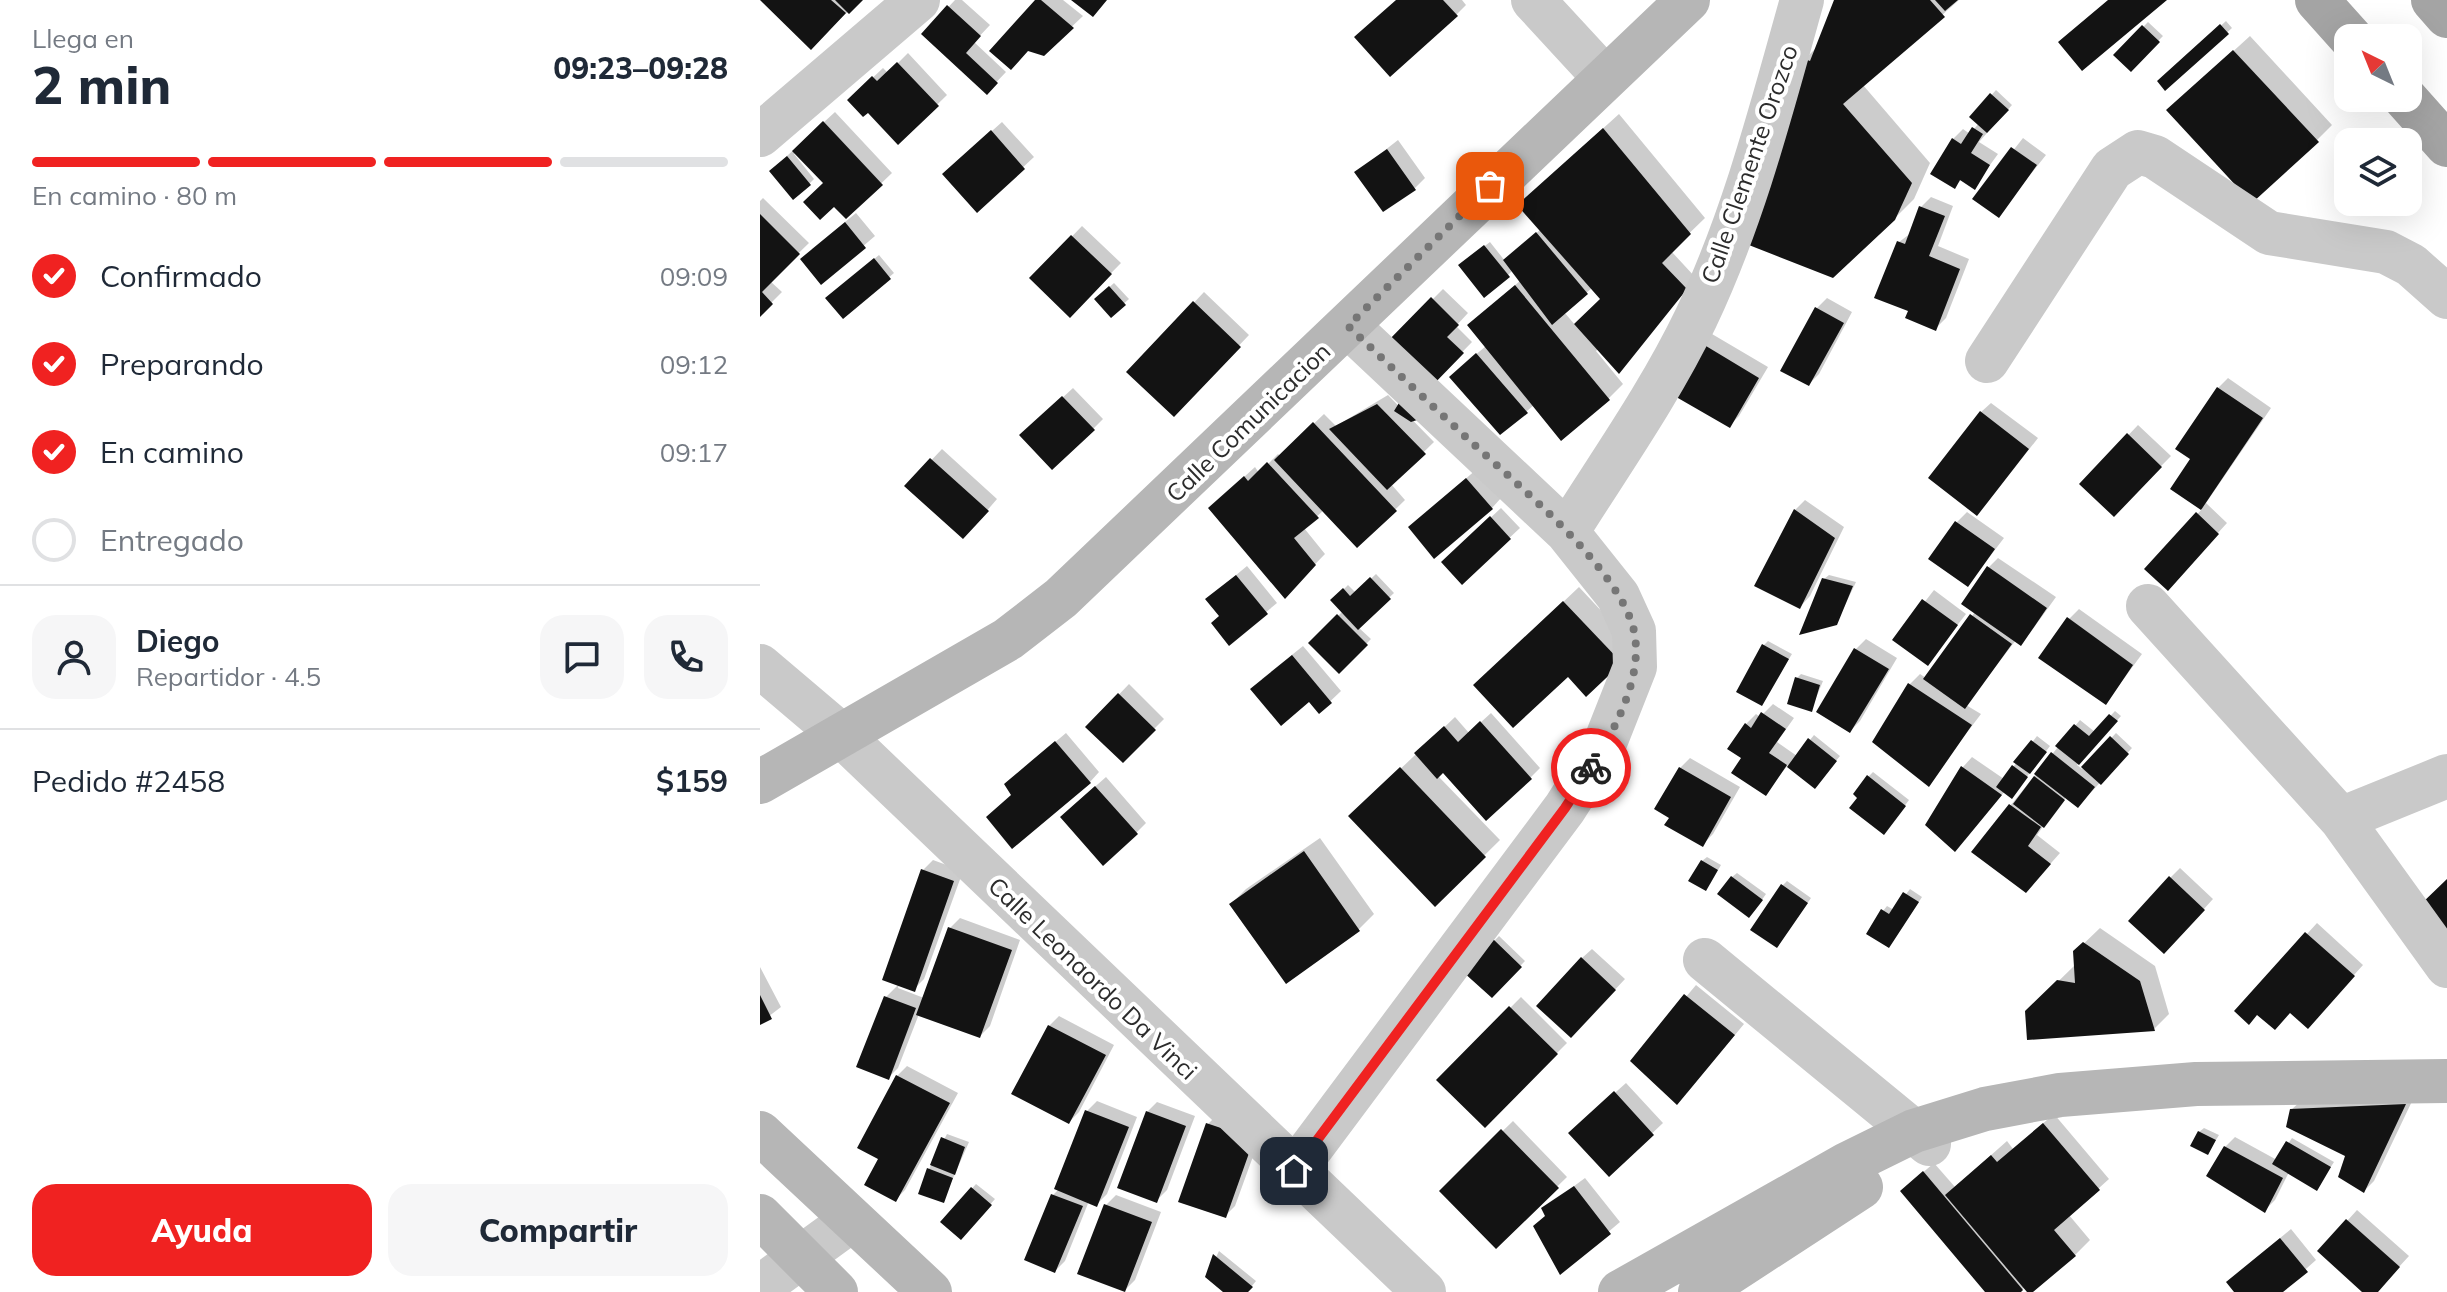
<!DOCTYPE html>
<html lang="es">
<meta charset="utf-8">
<style>
body{margin:0;font-family:Mulish,sans-serif;background:#f6f6f7;color:#1f2937;height:100vh;display:flex;flex-direction:column;font-size:30px;white-space:nowrap}
*{box-sizing:border-box;margin:0}
p{font-size:26px;color:#747a83}
.icon{flex:none;width:44px;height:44px;fill:none;stroke:currentColor;stroke-width:2;stroke-linecap:round;stroke-linejoin:round}
.map{position:relative;flex:1;overflow:hidden}
.details{display:flex;flex-direction:column;background:#fff;width:760px}
.details>*{flex:none}
.needle{width:52px;rotate:317deg}
.controls{position:absolute;left:1574px;top:24px;display:grid;gap:16px}
.controls a{display:grid;place-items:center;width:88px;height:88px;border-radius:16px;background:#fff;box-shadow:0 8px 32px #0002;font-size:40px}
.pin{position:absolute;display:grid;place-items:center;width:68px;height:68px;color:#fff;margin:-34px;border-radius:16px;box-shadow:0 4px 12px #0006}
.courier{position:absolute;display:grid;place-items:center;width:80px;height:80px;margin:-40px;border:6px solid #f02221;border-radius:50%;background:#fff;color:#222;box-shadow:0 2px 10px #0007}
.headline em{font-style:normal;font-weight:800}
.headline div{display:flex;flex-direction:column-reverse}
.headline{display:flex;align-items:center;justify-content:space-between;height:136px;padding:0 32px}
h1{font-size:52px;font-weight:800;line-height:60px}
.bar{display:grid;grid-template-columns:repeat(4,1fr);gap:12px 8px;align-content:center;height:96px;padding:0 32px}
.bar i{height:10px;border-radius:6px;background:#e0e1e3}
.bar .active{background:#f02221}
.bar p{grid-column:span 4}
.line{display:flex;align-items:center;gap:20px;padding:0 32px;border-top:2px solid #e0e1e3}
.line div{flex:1}
.round{display:grid;place-items:center;flex:none;width:84px;height:84px;border-radius:24px;background:#f6f6f7}
ol{padding:0 32px;list-style:none}
li{display:flex;align-items:center;gap:24px;height:88px}
li p{margin-inline-start:auto}
li .icon{padding:8px;border-radius:50%;background:#f02221;color:#fff;stroke-width:4}
li:last-child{color:#747a83}
li i{width:44px;height:44px;border:4px solid #e0e1e3;border-radius:50%}
.primary-button{display:flex;gap:16px;margin-top:auto;padding:16px 32px}
.primary-button a{flex:1;height:92px;border-radius:24px;background:#f02221;color:#fff;font-size:32px;font-weight:800;line-height:92px;text-align:center}
.primary-button a+a{background:#f6f6f7;color:#1f2937}
main{display:flex;flex:1;min-height:0}
.map>svg:first-child{display:block}
</style>
<main>
<section class="details">
<div class="headline"><div><h1>2 min</h1><p>Llega en</p></div><em>09:23–09:28</em></div>
<div class="bar"><i class="active"></i><i class="active"></i><i class="active"></i><i></i><p>En camino · 80 m</p></div>
<ol>
<li><svg class="icon" aria-label="check" viewBox="0 0 24 24"><path d="M5 12l5 5 9-10"/></svg>Confirmado<p>09:09</p></li>
<li><svg class="icon" aria-label="check" viewBox="0 0 24 24"><path d="M5 12l5 5 9-10"/></svg>Preparando<p>09:12</p></li>
<li><svg class="icon" aria-label="check" viewBox="0 0 24 24"><path d="M5 12l5 5 9-10"/></svg>En camino<p>09:17</p></li>
<li><i></i>Entregado</li>
</ol>
<div class="line" style="height:144px"><a class="round"><svg class="icon" aria-label="person" viewBox="0 0 24 24"><circle cx="12" cy="8" r="4"/><path d="M4 21q1-7 8-7t8 7"/></svg></a><div><b>Diego</b><p>Repartidor · 4.5</p></div><a class="round"><svg class="icon" aria-label="chat" viewBox="0 0 24 24"><path d="M4 5h16v11H9l-5 4z"/></svg></a><a class="round"><svg class="icon" aria-label="phone" viewBox="0 0 24 24"><path d="M5 4h4l2 5-3 2q2 4 5 5l2-3 5 2v4C11 20 4 13 5 4z"/></svg></a></div>
<div class="line" style="height:104px"><div>Pedido #2458</div><b>$159</b></div>
<div class="primary-button"><a>Ayuda</a><a>Compartir</a></div>
</section>
<div class="map">
<svg width="1687" height="1292" viewBox="0 0 1687 1292">
<rect width="100%" height="100%" fill="#fff"/>
<path fill="#0003" fill-rule="evenodd" d="M1,0H100L51,47Z
M195,0H202L230,25L214,42L246,72L227,92L164,33Z
M278,0H303L323,16L284,53L269,49Z
M637,0H702L706,5L696,15Z
M1077,0H1199L1103,85L1170,163L1154,199L1134,219L1044,60L1059,45Z
M1466,21L1472,28L1405,88L1400,82Z
M1388,22L1403,36L1371,69L1356,55Z
M1490,36L1572,125L1557,140L1424,96Z
M148,53L187,95L139,142L108,110L89,100L123,68L128,73Z
M1236,90L1252,105L1219,142L1238,154L1214,187L1202,179L1194,187L1193,139L1203,129L1210,134L1219,123L1212,117Z
M75,112L132,173L86,217L66,183L36,152L34,154L54,179L49,184L16,166Z
M859,114L945,218L911,251L936,278L859,371L839,348L836,351L863,384L848,399L774,405L741,433L701,367L726,346L709,325L761,280L753,270L748,275L705,261L730,242L745,261L781,229L775,190ZM832,288L842,299L816,326L804,312Z
M242,122L274,157L217,210L195,164Z
M1263,138L1286,155L1238,215L1215,199Z
M638,140L665,178L655,188L597,172Z
M1171,197L1193,206L1178,246L1209,259L1186,318L1176,328L1150,310L1139,242L1151,233L1161,207Z
M3,198L49,243L10,281L22,292L0,314V201Z
M96,213L115,236L61,282L52,249Z
M322,226L361,263L310,315L272,278Z
M119,255L134,273L83,317L72,294Z
M354,283L369,299L351,315L336,299Z
M683,289L708,313L696,326L712,342L669,386L627,345Z
M444,292L489,335L414,414L369,372Z
M1067,298L1092,312L1059,374L1049,384L1057,308Z
M952,334L1008,367L979,416L969,426L942,344Z
M1468,378L1511,408L1446,503L1467,523L1417,578L1387,569L1442,509L1413,489L1433,459L1458,388Z
M313,388L343,419L333,429L262,435Z
M628,395L674,442L631,484L645,500L598,546L564,510L544,528L565,554L534,586L461,498L495,467L499,473L518,454L520,456L564,414L576,426Z
M1231,403L1278,438L1227,503L1221,412Z
M1378,425L1411,456L1354,514L1322,484Z
M182,449L237,499L213,527L147,486Z
M717,469L741,498L732,508L661,517Z
M1045,500L1084,527L1050,596L1040,607L1035,510Z
M741,508L760,528L702,582L694,552Z
M1207,512L1244,538L1208,585L1197,522Z
M1238,558L1296,597L1270,633L1261,643L1256,640L1206,705L1221,714L1168,784L1114,741L1150,684L1160,674L1166,678L1215,612L1228,568Z
M487,566L517,603L469,643L458,590Z
M616,574L634,593L598,627L611,639L579,671L551,643L583,611L573,600L588,585L596,593Z
M1069,575L1096,582L1076,624L1064,579Z
M819,587L875,647L808,675L730,671Z
M1174,590L1206,614L1168,663L1135,640Z
M1319,609L1382,654L1346,703L1309,619Z
M1106,639L1137,658L1100,721L1090,731L1058,711L1096,649Z
M1008,641L1032,654L1001,704L1004,645Z
M543,646L581,691L560,711L550,699L502,679Z
M1041,674L1063,681L1051,710L1037,678Z
M369,684L404,719L363,760L328,727Z
M1013,704L1034,718L1017,742L1037,756L1054,735L1080,756L1055,786L1028,765L1005,794L984,757L986,724L996,714L1000,717Z
M1355,711L1361,716L1317,765L1322,769L1356,733L1372,748L1323,801L1307,796L1284,825L1277,835L1300,853L1276,880L1250,806L1320,720L1335,732Z
M731,713L780,768L770,778L683,771L678,776L740,840L675,904L591,816L695,717L709,733Z
M306,733L339,772L330,782L256,775Z
M1277,736L1290,746L1256,791H1245L1205,840L1203,767L1212,757L1244,779Z
M930,758L980,787L953,834L943,844L912,817L920,768Z
M1113,772L1149,800L1128,828L1108,777Z
M346,777L386,823L376,833L312,807Z
M560,838L614,914L599,929L526,981L471,904L486,889Z
M947,857L961,865L950,884L942,861Z
M173,860L203,871L164,979L154,989L139,984L138,988L164,998L190,928L200,918L260,940L230,1026L220,1036L159,1014L138,1068L128,1078L126,997L139,984L163,870Z
M1420,868L1453,899L1414,942L1410,878Z
M977,873L1006,894L994,911L972,877Z
M1027,881L1051,898L1021,941L1022,886Z
M1150,889L1162,897L1133,941L1123,911L1127,906L1134,910Z
M1557,923L1603,965L1557,1016L1531,1011H1477Z
M1340,928L1395,966L1409,1014L1394,1029L1267,1012L1314,966L1315,952Z
M739,936L765,961L732,995L705,971Z
M832,949L865,979L821,1026L822,958Z
M0,967L21,1007L0,1023Z
M936,985L984,1024L927,1093L873,1060Z
M761,997L807,1043L725,1125L679,1080Z
M299,1016L354,1045L319,1112L309,1122L289,1026Z
M147,1066L198,1093L145,1190L135,1200L121,1158L137,1076Z
M866,1083L903,1123L849,1174L821,1123Z
M1655,1095L1614,1181L1604,1191L1588,1155L1531,1110L1542,1100Z
M337,1101L377,1117L347,1194L337,1204L329,1201L305,1261L295,1271L293,1195L299,1189L327,1111Z
M397,1102L435,1116L407,1190L397,1200L387,1112Z
M458,1114L503,1129L475,1206L465,1216L448,1124Z
M1294,1114L1349,1179L1309,1215L1330,1240L1315,1255L1258,1292H1227L1153,1181L1174,1163L1195,1187L1247,1141L1253,1149Z
M753,1121L807,1177L736,1246L681,1191Z
M1444,1128L1459,1135L1448,1153L1439,1132Z
M187,1134L209,1142L183,1201L169,1169Z
M1475,1137L1517,1160L1532,1138L1574,1162L1557,1188L1529,1172L1515,1200L1505,1210L1465,1147Z
M825,1178L860,1222L801,1272L783,1209Z
M216,1184L235,1199L201,1237L183,1221Z
M356,1195L401,1212L375,1280L365,1290L346,1205Z
M1597,1210L1649,1256L1616,1292H1605L1560,1251Z
M1531,1229L1556,1260L1520,1292H1477L1479,1272Z
M459,1251L496,1281L487,1292H466L447,1276Z"/>
<path fill="#131313" d="M0,0H71L86,13L51,50Z
M75,0H103L89,14Z
M275,0H281L314,28L284,56L268,51L251,70L229,51Z
M311,0H347L333,17Z
M636,0H683L698,16L630,77L594,37Z
M1074,0H1170L1185,17L1083,104L1152,183L1135,220L1073,278L971,238L1042,58L1050,61Z
M1175,0H1198L1185,11Z
M1348,0H1407L1322,71L1298,42Z
M187,5L221,36L206,53L238,83L227,95L161,34Z
M1460,24L1469,34L1405,91L1397,81Z
M1382,25L1400,42L1371,72L1353,55Z
M1473,50L1559,142L1492,203L1406,110Z
M137,62L179,106L138,145L108,113L103,117L87,100L112,76L117,81Z
M1230,93L1249,110L1227,133L1209,117Z
M63,121L123,185L86,219L74,207L60,220L43,202L63,183L32,151Z
M1212,127L1223,134L1211,153L1230,165L1215,190L1200,180L1195,189L1170,174L1192,138L1201,144Z
M843,128L931,234L902,263L927,289L859,374L814,324L840,299L757,205Z
M231,130L265,169L217,213L182,174Z
M1251,147L1277,165L1239,218L1212,199Z
M627,149L656,190L623,212L594,172Z
M27,156L51,185L33,200L9,171Z
M1159,206L1185,216L1169,256L1200,269L1176,331L1145,318L1148,311L1114,298L1137,241L1145,244Z
M0,214L40,254L2,292L13,304L0,317Z
M85,222L106,248L61,285L40,259Z
M776,232L828,294L792,325L743,260Z
M311,235L352,274L310,318L269,278Z
M724,245L750,277L724,298L698,265Z
M114,258L131,279L83,319L65,298Z
M755,285L850,400L801,441L707,325Z
M349,286L366,305L351,318L334,299Z
M671,297L699,325L687,337L704,353L669,389L624,345Z
M433,301L481,347L414,417L366,372Z
M1055,307L1084,323L1049,386L1020,371Z
M941,343L999,378L970,428L911,394Z
M716,353L768,413L740,435L689,377Z
M1457,387L1503,418L1441,510L1410,489L1430,459L1415,449Z
M302,396L335,430L292,470L259,435Z
M642,398L660,419L651,422L634,411Z
M617,404L666,454L627,490L569,429Z
M1220,411L1269,449L1217,516L1168,478Z
M553,422L637,511L597,548L514,460Z
M1367,433L1402,467L1354,517L1319,484Z
M170,458L229,511L203,539L144,486Z
M507,462L559,518L534,538L556,565L525,599L448,508L484,476L488,481Z
M706,478L733,509L674,559L648,527Z
M1034,509L1075,538L1040,609L994,586Z
M1436,512L1459,534L1408,591L1384,569Z
M730,516L751,539L702,585L681,562Z
M1195,521L1235,549L1208,587L1168,559Z
M1227,566L1287,608L1261,646L1201,604Z
M476,575L508,614L469,646L451,623L459,616L445,599Z
M610,577L631,599L598,630L570,600L583,588L590,596Z
M1062,578L1093,586L1077,625L1039,635Z
M1162,599L1198,625L1168,666L1132,640Z
M803,601L862,663L826,697L808,677L753,728L713,685Z
M577,614L608,645L579,674L548,643Z
M1210,614L1252,644L1205,709L1163,679Z
M1307,617L1373,665L1346,705L1278,658Z
M1002,644L1029,659L1002,706L976,692Z
M1094,648L1129,669L1090,733L1056,712Z
M532,655L572,703L559,714L549,702L521,726L490,689Z
M1035,677L1060,685L1052,712L1027,704Z
M1148,683L1212,725L1169,787L1112,742Z
M358,693L396,730L363,763L325,727Z
M1001,712L1026,729L1009,753L1027,765L1006,796L971,773L981,758L967,749L985,723L991,728Z
M1349,714L1358,721L1319,765L1295,746L1314,724L1329,736Z
M720,721L772,779L726,821L683,773L677,779L654,753L684,726L698,742Z
M1350,736L1369,754L1341,785L1321,767Z
M1048,738L1077,761L1055,789L1027,767Z
M1271,740L1287,752L1270,774L1253,762Z
M295,741L331,783L252,849L226,817L251,795L244,784Z
M1291,752L1335,787L1318,808L1274,774Z
M1252,765L1268,777L1252,799L1236,787Z
M1201,766L1242,795L1195,852L1165,825Z
M640,767L726,857L675,907L588,816Z
M919,767L971,797L943,847L904,825L909,818L894,809Z
M1107,775L1146,806L1124,835L1089,808L1097,798L1093,794Z
M1274,776L1305,800L1284,828L1253,804Z
M335,786L378,834L343,866L300,817Z
M1249,804L1281,827L1268,846L1291,864L1266,893L1211,852Z
M544,851L600,931L526,984L469,904Z
M941,860L958,870L946,891L928,881Z
M161,869L194,881L155,992L122,980Z
M971,876L1003,900L989,918L957,894Z
M1409,876L1445,910L1404,954L1368,921Z
M1687,879V932L1660,905Z
M1021,884L1048,903L1017,948L990,930Z
M1143,892L1159,902L1129,948L1106,934L1121,909L1129,914Z
M188,927L252,950L220,1038L156,1015Z
M1545,932L1595,976L1548,1029L1530,1013L1515,1030L1497,1015L1489,1025L1474,1011Z
M733,939L762,967L732,998L702,971Z
M1323,942L1380,981L1395,1031L1267,1040L1265,1011L1297,980L1315,983L1313,951Z
M821,957L856,990L811,1038L776,1006Z
M924,994L975,1035L917,1105L870,1061Z
M0,995L12,1019L0,1025Z
M124,996L156,1008L129,1080L96,1067Z
M749,1006L798,1054L725,1128L676,1080Z
M288,1025L346,1055L309,1124L251,1094Z
M136,1075L190,1103L136,1202L104,1185L118,1159L97,1148Z
M854,1091L894,1135L849,1177L808,1133Z
M1646,1104L1604,1193L1578,1177L1585,1156L1526,1127L1530,1109Z
M325,1110L369,1127L337,1207L294,1189Z
M386,1111L426,1126L397,1203L357,1188Z
M446,1123L494,1139L466,1218L418,1202Z
M1283,1123L1340,1190L1294,1230L1316,1256L1273,1292H1267L1185,1195L1231,1155L1237,1162Z
M741,1129L799,1188L736,1249L679,1191Z
M1438,1131L1456,1140L1448,1155L1430,1146Z
M181,1137L205,1147L195,1175L170,1165Z
M1526,1141L1571,1167L1557,1191L1512,1164Z
M1464,1146L1523,1178L1505,1213L1446,1176Z
M167,1168L193,1178L184,1203L158,1194Z
M1163,1171L1263,1290L1261,1292H1225L1140,1191Z
M814,1186L851,1234L800,1275L773,1226L785,1216L781,1208Z
M211,1187L232,1205L201,1240L180,1222Z
M291,1194L323,1206L295,1273L264,1260Z
M344,1204L392,1222L365,1292L317,1274Z
M1586,1219L1640,1267L1618,1292H1602L1557,1251Z
M1520,1238L1548,1272L1523,1292H1474L1466,1282Z
M453,1254L493,1287L488,1292H463L445,1277Z"/>
<g fill="none" stroke-linecap="round" stroke-linejoin="round">
<path stroke="#c9c9c9" stroke-width="44" d="M773,0L844,77
M0,135L158,0
M1227,361L1352,169L1378,152L1395,157L1509,233L1626,252L1651,265L1687,297
M807,532C851,462 900,393 936,318C984,217 1012,107 1042,0
M1388,606L1581,819L1687,966
M0,666L79,733L664,1292
M1581,819L1687,776
M945,960L1169,1144
M534,1171L805,808L843,748L875,667L874,631L858,596L807,532L588,326
M0,1287L92,1220"/>
<path stroke="#b6b6b6" stroke-width="44" d="M0,782L248,639L301,598L928,0
M0,1133L170,1292
M0,1216L76,1292
M860,1292L1087,1164L1154,1131L1225,1109L1300,1095L1436,1084L1687,1081
M940,1292L1101,1187"/>
<path stroke="#a4a4a4" stroke-width="44" d="M1557,0L1591,38
M1673,0L1687,16
M1645,98L1687,145"/>
</g>
<g fill="none" stroke-linecap="round" stroke-linejoin="round">
<path stroke="#767676" stroke-width="8" stroke-dasharray="0 14.4" d="M730,186L588,326C628,364 668,402 708,439C755,483 860,568 874,631C884,677 854,731 831,768"/>
<path stroke="#f02221" stroke-width="10" d="M534,1171L805,808L831,768"/>
</g>
<g text-anchor="middle" dominant-baseline="central" stroke-width="8" stroke-linejoin="round" paint-order="stroke">
<g font-size="24" fill="#2c2c2c" stroke="#fff">
<text transform="translate(989 164) rotate(-71)">Calle Clemente Orozco</text>
<text transform="translate(488 422) rotate(-44)">Calle Comunicacion</text>
<text transform="translate(333 978) rotate(44)">Calle Leonaordo Da Vinci</text>
</g>
</g>
</svg>
<div class="controls">
<a><svg class="needle" viewBox="-14 -14 28 28"><path d="M0-13l5 13h-10z" fill="#e53935"/><path d="M0 13l5-13h-10z" fill="#747a83"/></svg></a>
<a><svg class="icon" aria-label="layers" viewBox="0 0 24 24"><path d="M12 4l9 5-9 5-9-5zM3 14l9 5 9-5"/></svg></a>
</div>
<div class="pin" style="left:730px;top:186px;background:#ea580c"><svg class="icon" aria-label="bag" viewBox="0 0 24 24"><path d="M5 8h14l-1 12H6zM9 8a3 3 0 0 1 6 0"/></svg></div>
<div class="pin" style="left:534px;top:1171px;background:#1f2937"><svg class="icon" aria-label="home" viewBox="0 0 24 24"><path d="M3 11l9-7 9 7M6 9v11h12V9"/></svg></div>
<div class="courier" style="left:831px;top:768px"><svg class="icon" aria-label="bike" viewBox="0 0 24 24"><circle cx="6" cy="16" r="4"/><circle cx="18" cy="16" r="4"/><path d="M6 16l4-8h5l3 8M10 8l3 8H6M13 5h3"/></svg></div>
</div>
</main>
